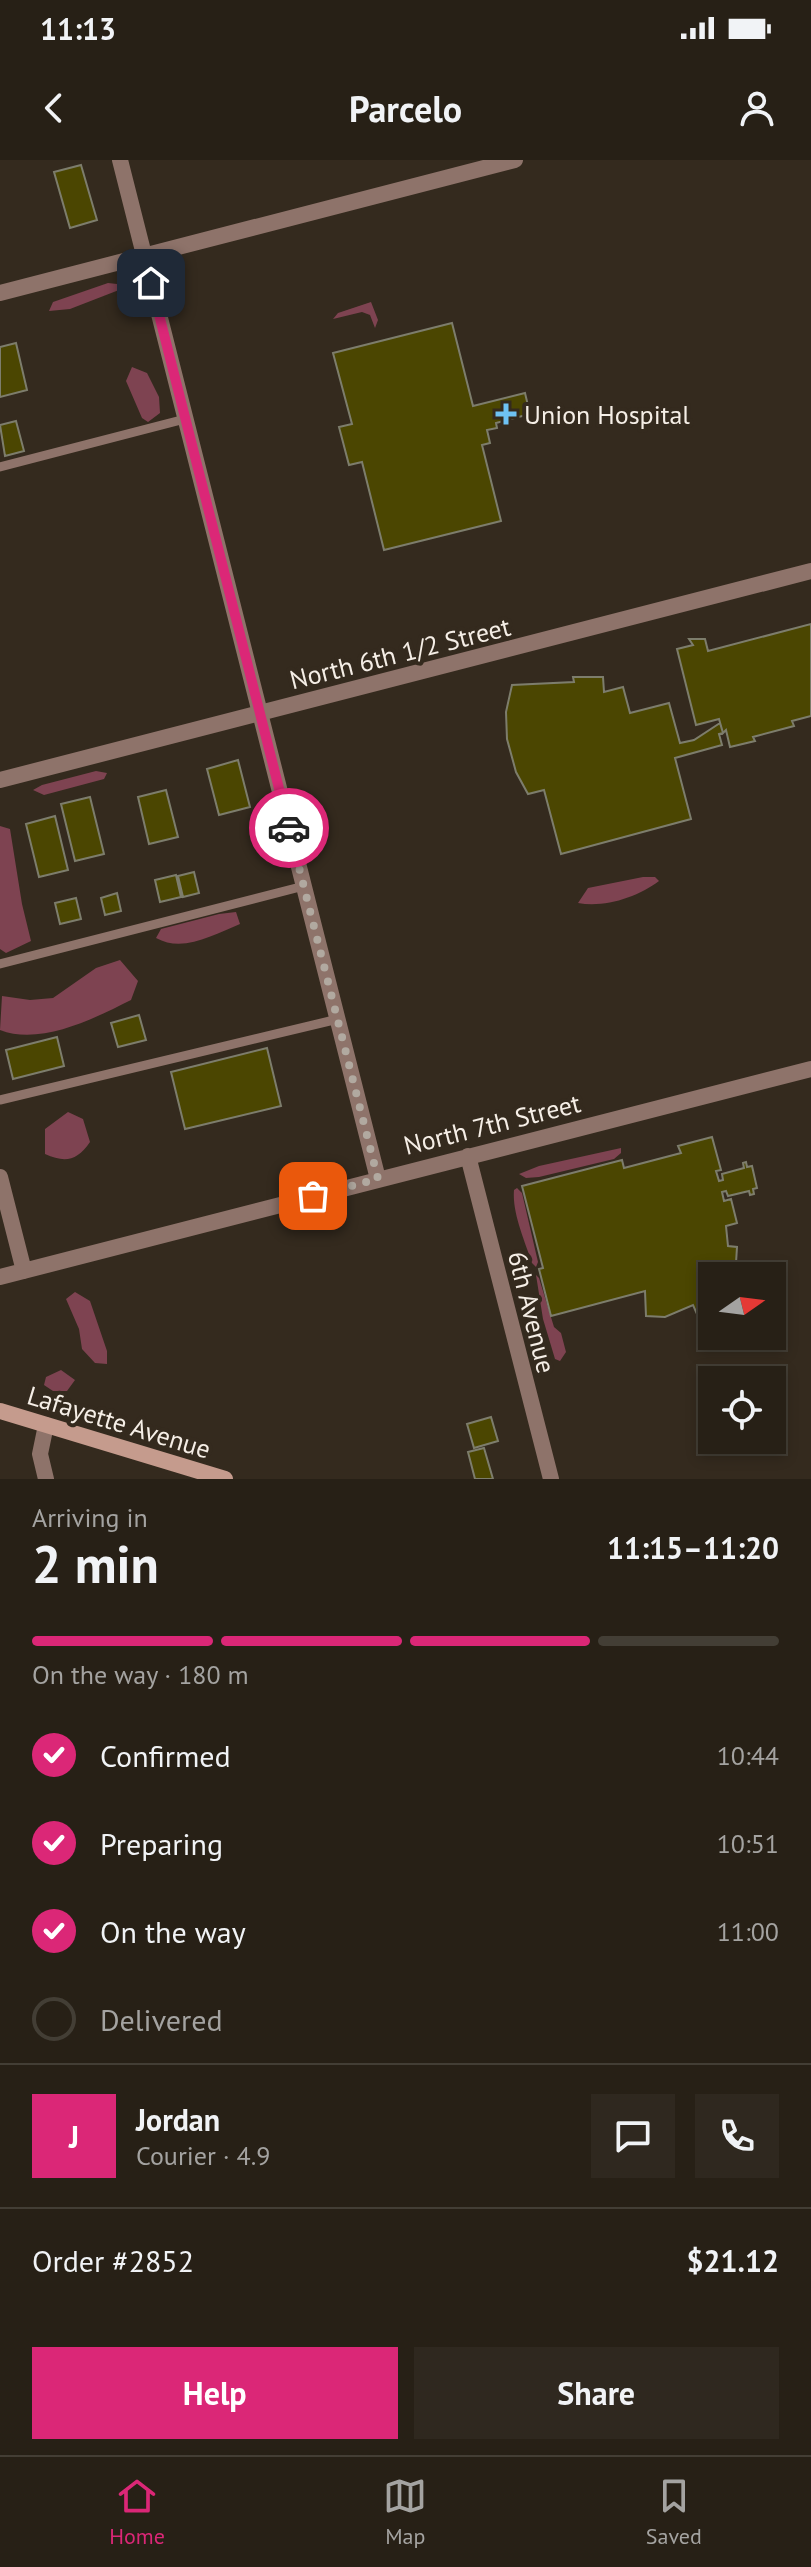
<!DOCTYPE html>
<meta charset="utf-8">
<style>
body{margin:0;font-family:"PT Sans",sans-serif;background:#2f281f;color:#f1f3f6;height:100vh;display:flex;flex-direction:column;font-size:30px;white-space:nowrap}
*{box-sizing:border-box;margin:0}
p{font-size:26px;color:#a4a3a1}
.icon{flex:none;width:44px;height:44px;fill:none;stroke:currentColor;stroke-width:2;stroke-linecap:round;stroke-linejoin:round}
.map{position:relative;height:1319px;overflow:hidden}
.side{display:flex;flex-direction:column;background:#272016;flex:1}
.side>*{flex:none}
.needle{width:52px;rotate:76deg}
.controls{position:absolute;left:698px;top:1102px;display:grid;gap:16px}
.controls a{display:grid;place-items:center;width:88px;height:88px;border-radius:0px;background:#272016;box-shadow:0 4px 12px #0003,0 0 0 2px #433e35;font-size:40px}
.pin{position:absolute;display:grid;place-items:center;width:68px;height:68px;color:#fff;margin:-34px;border-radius:16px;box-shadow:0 4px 12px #0006}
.courier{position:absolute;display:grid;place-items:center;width:80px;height:80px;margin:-40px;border:6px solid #db2777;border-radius:50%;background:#fff;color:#222;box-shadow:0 2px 10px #0007}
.headline em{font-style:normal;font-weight:700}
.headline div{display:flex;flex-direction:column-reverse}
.headline{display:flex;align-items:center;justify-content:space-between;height:136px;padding:0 32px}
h1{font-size:52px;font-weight:700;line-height:60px}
.bar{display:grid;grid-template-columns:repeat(4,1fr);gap:12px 8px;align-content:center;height:96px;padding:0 32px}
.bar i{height:10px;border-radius:6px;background:#433e35}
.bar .active{background:#db2777}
.bar p{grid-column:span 4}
.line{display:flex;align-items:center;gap:20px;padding:0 32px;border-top:2px solid #433e35}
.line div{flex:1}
.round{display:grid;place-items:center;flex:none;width:84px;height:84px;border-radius:0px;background:#2f281f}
ol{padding:0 32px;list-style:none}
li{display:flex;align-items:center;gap:24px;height:88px}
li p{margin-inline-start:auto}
li .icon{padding:8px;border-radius:50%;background:#db2777;color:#fff;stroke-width:4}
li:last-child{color:#a4a3a1}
li i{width:44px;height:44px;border:4px solid #433e35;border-radius:50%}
.action{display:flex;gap:16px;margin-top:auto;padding:16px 32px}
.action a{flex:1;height:92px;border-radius:0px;background:#db2777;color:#fff;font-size:32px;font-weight:700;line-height:92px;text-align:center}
.action a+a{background:#2f281f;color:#f1f3f6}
.status{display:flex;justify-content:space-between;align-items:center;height:56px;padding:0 40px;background:#272016;direction:ltr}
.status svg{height:22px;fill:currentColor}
header{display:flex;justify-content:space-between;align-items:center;height:104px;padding:0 32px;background:#272016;font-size:36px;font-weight:700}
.menu{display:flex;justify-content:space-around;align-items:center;height:112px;border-top:2px solid #433e35;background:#272016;font-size:22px;color:#a4a3a1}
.menu a{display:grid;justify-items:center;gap:4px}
.menu .active{color:#db2777}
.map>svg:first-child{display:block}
</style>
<div class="status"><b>11:13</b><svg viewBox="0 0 49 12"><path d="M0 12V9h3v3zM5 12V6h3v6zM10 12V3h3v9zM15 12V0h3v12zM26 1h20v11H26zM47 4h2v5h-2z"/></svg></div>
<header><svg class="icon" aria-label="back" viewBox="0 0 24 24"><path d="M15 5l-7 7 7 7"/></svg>Parcelo<svg class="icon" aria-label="person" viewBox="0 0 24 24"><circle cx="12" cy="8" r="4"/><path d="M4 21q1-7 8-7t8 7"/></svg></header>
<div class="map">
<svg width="811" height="1319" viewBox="0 0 811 1319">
<rect width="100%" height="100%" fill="#342a1e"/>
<path fill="#7e4351" d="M108,123L117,124L119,130L70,149L49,151L53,142Z
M371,142L378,160L375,168L370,155L362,152L333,159L338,153Z
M132,207L147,213L159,237L160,253L148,262L142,258L126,221Z
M96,611L107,613L104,619L44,635L33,630L42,625Z
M0,666L10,669L22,744L31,781L6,793L0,789Z
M643,717H655L659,721C638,737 605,748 578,743L588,728Z
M236,752L240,764C213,775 183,793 156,778L161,769L219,754Z
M120,800L138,821L131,840C95,858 41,886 0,870L2,836L30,840L53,838L96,808Z
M68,952L83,959L90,982C77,1001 65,1003 45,994V969Z
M621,988V993L614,999L539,1017L526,1018L519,1014L539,1006Z
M517,1028L522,1033L538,1102L536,1107L532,1103C525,1081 512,1053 514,1030Z
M536,1115L539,1118L554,1167L561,1173L566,1192L560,1201L555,1199L543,1159Z
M75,1132L90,1141L107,1191V1204L95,1203L82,1189L79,1169L66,1139Z
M61,1210L75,1220L67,1231H53L44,1225L46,1217Z"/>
<path fill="#4b4601" stroke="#7d7d6c" stroke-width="2" d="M81,5L97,60L70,68L54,12Z
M452,163L473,246L525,233L530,254L496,263L497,268L487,270L490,283L482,285L501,361L384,390L362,302L349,305L339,267L352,264L333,193Z
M16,183L27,230L0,237V187Z
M16,261L24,291L5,296L0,265Z
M811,464V556L792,561L794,566L753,577L755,581L730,587L726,570L723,573L719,559L696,565L677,489L693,485L689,479H705L708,491Z
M573,517H603L604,532L623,527L630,553L669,543L680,583L694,580L720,563L723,573L719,574L722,585L675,598L691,659L561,694L544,630L528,634L516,612L507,579L506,552L512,525L574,522Z
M238,600L250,647L219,655L207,609Z
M166,630L178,677L149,684L138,637Z
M90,637L104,694L75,701L61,644Z
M55,656L68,710L39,717L26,664Z
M194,712L199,733L183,737L178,716Z
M176,715L181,737L160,742L155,720Z
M117,733L121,751L105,755L101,738Z
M76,738L81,759L60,764L55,743Z
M139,855L146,880L118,887L111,863Z
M57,877L64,906L13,919L6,890Z
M267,888L281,946L185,969L171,912Z
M712,977L721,1010L716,1011L719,1021L723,1020L722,1014L744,1008L743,1003L746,1002L747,1007L752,1006L757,1028L753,1029L754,1034L750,1035L749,1031L728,1036L726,1031L722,1032L724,1041L731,1039L737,1063L726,1066L728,1086L737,1087L736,1103L734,1102L728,1116H712L710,1146L697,1154L693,1145L665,1157L646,1156L645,1131L551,1156L539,1109L543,1108L522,1026L622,1000L624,1008L681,993L678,986Z
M491,1257L498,1281L474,1288L467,1264Z
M484,1288L493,1319H475L468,1292Z"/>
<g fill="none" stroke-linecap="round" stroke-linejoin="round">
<path stroke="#8e736a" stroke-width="9" d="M0,307L185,259
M0,804L304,726
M0,940L338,859"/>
<path stroke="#8e736a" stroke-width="16" d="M120,0L378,1019
M0,133L515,0
M0,620L811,411
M468,996L551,1319
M0,1017L24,1111
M0,1117L811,909
M46,1319L40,1294L46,1265"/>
<path stroke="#c59b8d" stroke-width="16" d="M0,1251L225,1319"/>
</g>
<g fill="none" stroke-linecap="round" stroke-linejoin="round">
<path stroke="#b1a9a0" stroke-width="8" stroke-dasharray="0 14.4" d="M289,668L378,1019L313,1036"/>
<path stroke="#db2777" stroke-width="10" d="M151,123L289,668"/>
</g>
<path fill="#6ec2f3" stroke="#342a1e" stroke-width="3" d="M502 242h8v8h8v8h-8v8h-8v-8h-8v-8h8z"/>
<g text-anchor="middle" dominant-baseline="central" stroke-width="8" stroke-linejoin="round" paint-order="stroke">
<g font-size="26" fill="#f5eee6" stroke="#342a1e" text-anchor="start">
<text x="524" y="254">Union Hospital</text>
</g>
<g font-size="26" fill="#f5eee6" stroke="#342a1e">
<text transform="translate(400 493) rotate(-14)">North 6th 1/2 Street</text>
<text transform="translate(492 964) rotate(-14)">North 7th Street</text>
<text transform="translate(532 1152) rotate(76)">6th Avenue</text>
<text transform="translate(119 1262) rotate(17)">Lafayette Avenue</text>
</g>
</g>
</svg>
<div class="controls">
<a><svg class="needle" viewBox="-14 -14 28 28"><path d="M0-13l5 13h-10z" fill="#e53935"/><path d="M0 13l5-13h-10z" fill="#a4a3a1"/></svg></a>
<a><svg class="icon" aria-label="locate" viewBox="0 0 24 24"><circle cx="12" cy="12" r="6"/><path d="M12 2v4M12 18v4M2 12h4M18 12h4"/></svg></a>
</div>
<div class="pin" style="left:313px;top:1036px;background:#ea580c"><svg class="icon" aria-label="bag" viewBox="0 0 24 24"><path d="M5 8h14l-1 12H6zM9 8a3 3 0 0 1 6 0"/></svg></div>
<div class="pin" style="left:151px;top:123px;background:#1f2937"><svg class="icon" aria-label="home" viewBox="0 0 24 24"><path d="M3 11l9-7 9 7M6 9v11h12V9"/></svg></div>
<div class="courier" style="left:289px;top:668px"><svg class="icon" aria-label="car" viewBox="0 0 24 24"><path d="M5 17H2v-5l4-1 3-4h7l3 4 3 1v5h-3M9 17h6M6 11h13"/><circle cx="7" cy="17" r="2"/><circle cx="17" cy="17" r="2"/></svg></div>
</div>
<section class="side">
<div class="headline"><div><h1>2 min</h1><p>Arriving in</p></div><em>11:15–11:20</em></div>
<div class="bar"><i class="active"></i><i class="active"></i><i class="active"></i><i></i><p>On the way · 180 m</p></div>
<ol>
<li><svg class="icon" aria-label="check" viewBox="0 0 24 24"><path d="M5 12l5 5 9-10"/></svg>Confirmed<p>10:44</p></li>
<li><svg class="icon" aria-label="check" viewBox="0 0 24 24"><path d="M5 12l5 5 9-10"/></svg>Preparing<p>10:51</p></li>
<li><svg class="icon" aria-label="check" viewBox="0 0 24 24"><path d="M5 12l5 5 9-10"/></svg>On the way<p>11:00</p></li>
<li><i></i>Delivered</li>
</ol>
<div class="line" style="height:144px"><b class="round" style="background:#db2777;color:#fff">J</b><div><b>Jordan</b><p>Courier · 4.9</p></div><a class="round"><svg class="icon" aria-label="chat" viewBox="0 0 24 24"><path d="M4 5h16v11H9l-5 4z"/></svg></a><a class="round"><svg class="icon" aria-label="phone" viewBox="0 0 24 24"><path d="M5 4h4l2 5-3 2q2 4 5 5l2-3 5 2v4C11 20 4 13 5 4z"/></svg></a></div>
<div class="line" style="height:104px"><div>Order #2852</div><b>$21.12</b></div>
<div class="action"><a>Help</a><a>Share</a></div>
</section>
<nav class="menu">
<a class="active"><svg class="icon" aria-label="home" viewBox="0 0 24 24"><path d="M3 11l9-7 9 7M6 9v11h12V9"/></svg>Home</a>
<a><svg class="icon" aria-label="map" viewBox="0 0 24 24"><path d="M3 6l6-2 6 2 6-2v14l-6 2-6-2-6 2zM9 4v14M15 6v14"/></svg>Map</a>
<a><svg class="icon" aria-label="saved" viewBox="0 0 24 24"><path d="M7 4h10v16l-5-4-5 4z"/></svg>Saved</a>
</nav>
